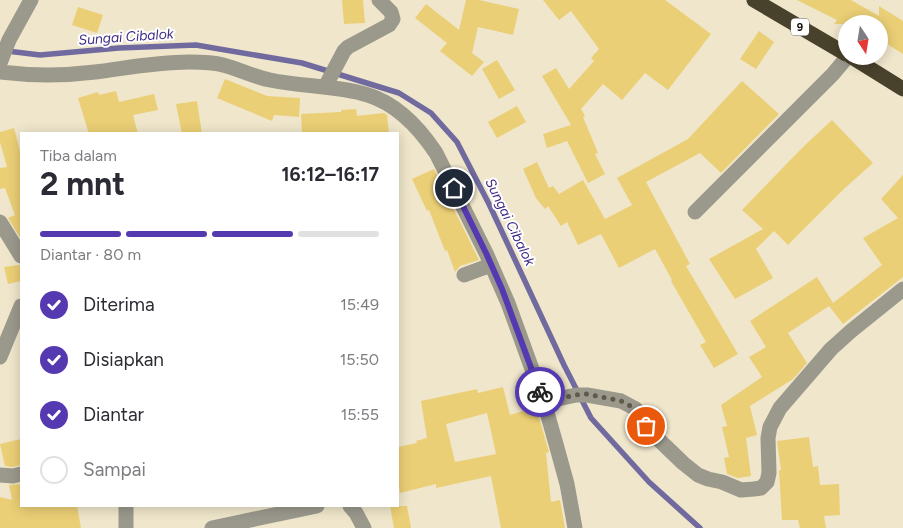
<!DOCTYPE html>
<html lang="id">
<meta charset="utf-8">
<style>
body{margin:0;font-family:Figtree,sans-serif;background:#f2f2f3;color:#2b2b33;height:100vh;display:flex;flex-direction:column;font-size:19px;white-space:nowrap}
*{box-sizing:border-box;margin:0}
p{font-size:16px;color:#7c7c81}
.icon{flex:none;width:28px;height:28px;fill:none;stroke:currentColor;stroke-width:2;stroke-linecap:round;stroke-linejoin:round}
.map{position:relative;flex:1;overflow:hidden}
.side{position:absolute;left:20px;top:132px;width:379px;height:375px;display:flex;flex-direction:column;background:#fff;border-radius:0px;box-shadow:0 2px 12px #0003}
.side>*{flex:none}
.needle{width:32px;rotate:168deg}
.controls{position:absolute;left:838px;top:15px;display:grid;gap:10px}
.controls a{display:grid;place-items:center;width:50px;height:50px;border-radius:50%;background:#fff;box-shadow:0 2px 12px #0003;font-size:25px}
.pin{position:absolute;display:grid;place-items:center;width:42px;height:42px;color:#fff;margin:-21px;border:2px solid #fff;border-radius:50%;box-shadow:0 1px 5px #0007}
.courier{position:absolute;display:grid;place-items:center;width:50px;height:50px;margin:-25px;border:4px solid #5539b1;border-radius:50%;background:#fff;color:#222;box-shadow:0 1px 6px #0007}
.head em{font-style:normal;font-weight:700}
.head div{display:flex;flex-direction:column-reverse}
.head{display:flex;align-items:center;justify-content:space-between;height:85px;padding:0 20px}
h1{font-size:32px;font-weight:700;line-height:38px}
.bar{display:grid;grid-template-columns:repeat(4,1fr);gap:8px 5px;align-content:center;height:60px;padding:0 20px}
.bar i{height:6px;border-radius:4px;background:#e1e1e2}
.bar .selected{background:#5539b1}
.bar p{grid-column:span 4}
ol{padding:0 20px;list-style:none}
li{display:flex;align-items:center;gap:15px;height:55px}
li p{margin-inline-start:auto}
li .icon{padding:5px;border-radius:50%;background:#5539b1;color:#fff;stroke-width:4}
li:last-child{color:#7c7c81}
li i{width:28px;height:28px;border:2px solid #e1e1e2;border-radius:50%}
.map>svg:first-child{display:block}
</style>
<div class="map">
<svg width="903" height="528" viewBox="0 0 903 528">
<rect width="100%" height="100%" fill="#efe6cb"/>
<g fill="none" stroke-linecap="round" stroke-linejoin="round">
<path stroke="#716a9f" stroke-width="5.5" d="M7,51L40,55L119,48L196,45L302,63L399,93L431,113L457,142L489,204L564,365L591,418L649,482L700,528"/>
</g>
<path fill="#ebcf76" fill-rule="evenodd" d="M342,0H363L365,23L344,24Z
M466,0H479L519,9L513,35L478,27L472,53L484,62L472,76L440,51L447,43L415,18L426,4L459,30Z
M543,0H665L711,34L668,90L645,73L622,100L603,84L581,109L585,116L583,117L598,153L595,154L605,174L588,183L567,141L547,148L543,134L571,125L542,76L556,68L569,89L594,61L591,58L599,49L571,11L559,20Z
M797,0H851L879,16V6L903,21V54L879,39V24H834L837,20Z
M78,7L103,15L97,33L72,25Z
M759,31L774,42L756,69L740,59Z
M497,60L515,90L499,99L482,69Z
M225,79L267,96L300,98L299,117L274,115L272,121L217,98Z
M742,81L779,114L721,173L700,153L646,182L690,264L686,266L738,354L714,368L700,345L706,342L671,281L672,280L655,249L619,268L601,234L578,245L567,222L561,226L548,206L545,209L536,198L523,169L537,162L549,188L553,186L559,194L583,180L605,219L632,205L617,178L688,139Z
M116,91L119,102L154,94L158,110L133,115L138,134H89L78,98L98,92L99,95Z
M197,101L202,134H182L176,104Z
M517,106L526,122L497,138L488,122Z
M356,109L357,116L384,113L387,115L389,134H302L301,114L341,112V110Z
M832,120L873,163L845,188L788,245L774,231L756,249L773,278L735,299L709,259L763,229L742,210L802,148Z
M14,128L21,155V239L8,218L15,215L5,188L0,189V168L7,167L0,142V132Z
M434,169L479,260L460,266L455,272L447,250L445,251L429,210L427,211L412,179Z
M903,175V277L843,324L829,306L832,304L788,333L807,363L793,379L750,406L757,435L746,438L751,476L738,478L727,474L724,458L729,457L722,427L727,426L721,405L762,377L749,357L766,347L750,321L817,277L833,303L882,265L863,238L898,218L881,199Z
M18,265H21V281L8,284L4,267Z
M503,387L510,415L536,407L549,452L546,453L551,502L560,500L565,528H501L491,476L436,488V484L400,493L398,481V447L417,443L416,441L427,438L421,401L477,389L478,393ZM487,413L496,454L455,462L446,424Z
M809,437L813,467L818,466L820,485L839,484L840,515L824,516L826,528H800L798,520H782L779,470H781L777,441Z
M21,439V465L12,467L5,466L0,444Z
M21,484V506H77L81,528H0V497L12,500L9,485Z
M390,506H407L411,528H394Z"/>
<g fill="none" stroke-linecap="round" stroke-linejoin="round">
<path stroke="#9b988c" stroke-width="15" d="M0,63L9,40L31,0
M0,72C32,76 63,76 95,72C126,68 157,62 189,62C200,62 212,62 223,65C239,69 254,77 270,80C302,87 337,85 368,95C397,104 420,129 436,153L486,253L508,303L544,402L556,444L567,484L575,528
M325,87L344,51L348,47L389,25L393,19L391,12L379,0
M695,212L833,74L848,56
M0,222L21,256
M464,275L491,265
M0,357L21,306
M544,402L576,395H587L621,401L636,409L646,426L657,438L683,463L698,475L708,479L722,482L741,490L754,489L761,488L767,482L769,473L768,438L770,427L780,408L831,349L851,331L903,289
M0,475L13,476L21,474
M126,506V528
M350,506L356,513L364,528
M212,528L317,506"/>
<path stroke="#48412b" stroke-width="15" d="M754,0L846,54
M850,56L903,89"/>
</g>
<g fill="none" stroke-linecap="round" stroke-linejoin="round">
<path stroke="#5f5a4b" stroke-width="5" stroke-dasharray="0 9" d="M540,392L544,402L576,395L587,394L621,401L636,409L646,426"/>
<path stroke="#5539b1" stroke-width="6" d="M454,188L486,253L502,289L540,392"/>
</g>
<g text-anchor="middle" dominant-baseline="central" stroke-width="4" stroke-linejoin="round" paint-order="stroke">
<rect fill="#fff" stroke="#585651" stroke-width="1" x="791" y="18.5" width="18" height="17" rx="4"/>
<g font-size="11" font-weight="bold" fill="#110e06">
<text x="800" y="27">9</text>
</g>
<g font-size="14" font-style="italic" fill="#3f2b85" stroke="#fff">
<text transform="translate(126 37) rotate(-4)">Sungai Cibalok</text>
<text transform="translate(510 222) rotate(64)">Sungai Cibalok</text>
</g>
</g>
</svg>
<div class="controls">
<a><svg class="needle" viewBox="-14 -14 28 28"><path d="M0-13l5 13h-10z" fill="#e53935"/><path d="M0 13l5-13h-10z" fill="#7c7c81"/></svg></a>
</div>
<div class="pin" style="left:646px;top:426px;background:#ea580c"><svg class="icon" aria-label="bag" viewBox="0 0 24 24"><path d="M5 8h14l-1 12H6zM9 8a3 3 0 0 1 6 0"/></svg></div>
<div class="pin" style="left:454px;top:188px;background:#1f2937"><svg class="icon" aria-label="home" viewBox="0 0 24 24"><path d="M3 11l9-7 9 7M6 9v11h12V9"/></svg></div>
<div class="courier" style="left:540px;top:392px"><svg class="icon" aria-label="bike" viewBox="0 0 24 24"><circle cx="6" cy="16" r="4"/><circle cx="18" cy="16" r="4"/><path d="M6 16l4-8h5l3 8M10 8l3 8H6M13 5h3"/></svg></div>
<section class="side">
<div class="head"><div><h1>2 mnt</h1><p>Tiba dalam</p></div><em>16:12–16:17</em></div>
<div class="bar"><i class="selected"></i><i class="selected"></i><i class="selected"></i><i></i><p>Diantar · 80 m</p></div>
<ol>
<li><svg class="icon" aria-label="check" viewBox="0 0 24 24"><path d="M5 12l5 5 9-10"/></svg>Diterima<p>15:49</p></li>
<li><svg class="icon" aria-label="check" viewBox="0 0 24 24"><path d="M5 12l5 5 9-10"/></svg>Disiapkan<p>15:50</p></li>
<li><svg class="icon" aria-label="check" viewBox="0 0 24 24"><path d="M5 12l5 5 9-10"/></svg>Diantar<p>15:55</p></li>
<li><i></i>Sampai</li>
</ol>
</section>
</div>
